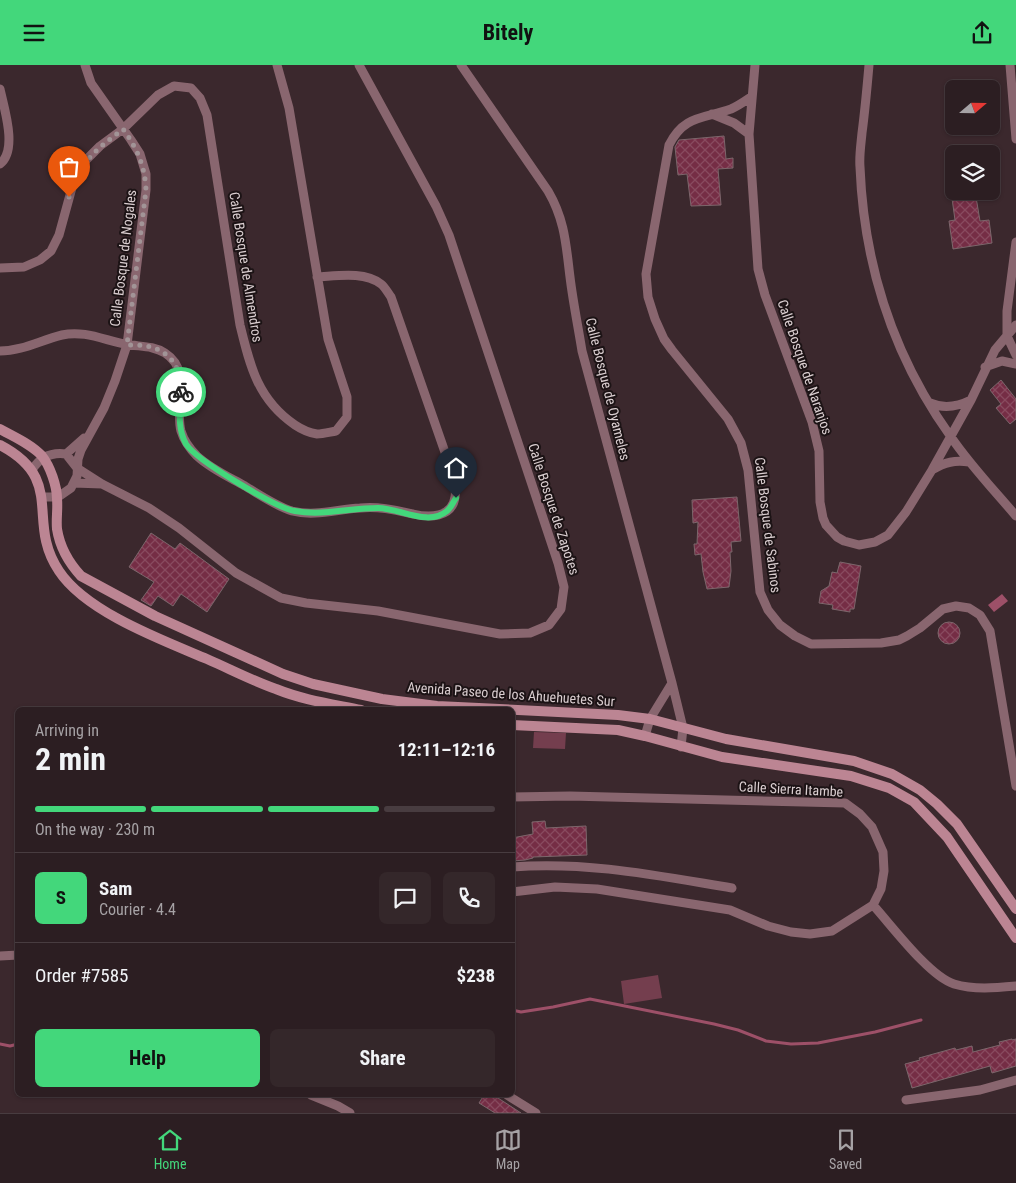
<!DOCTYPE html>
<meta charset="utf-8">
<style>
body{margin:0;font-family:"Roboto Condensed",sans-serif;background:#34272a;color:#f1f3f6;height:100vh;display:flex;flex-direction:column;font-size:19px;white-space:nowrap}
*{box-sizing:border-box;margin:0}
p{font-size:16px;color:#a6a2a5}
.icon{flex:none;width:28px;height:28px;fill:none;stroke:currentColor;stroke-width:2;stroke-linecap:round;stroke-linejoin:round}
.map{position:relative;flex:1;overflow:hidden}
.panel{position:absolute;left:15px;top:642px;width:500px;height:390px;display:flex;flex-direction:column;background:#2c1e22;border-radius:8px;box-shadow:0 1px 4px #0004,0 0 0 1px #483c40}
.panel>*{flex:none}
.needle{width:32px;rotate:70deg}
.buttons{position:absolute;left:945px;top:15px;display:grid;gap:10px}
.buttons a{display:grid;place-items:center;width:55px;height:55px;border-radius:8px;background:#2c1e22;box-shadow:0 1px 4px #0004,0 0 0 1px #483c40;font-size:25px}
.pin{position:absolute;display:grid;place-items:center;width:42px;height:42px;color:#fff;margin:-51px -21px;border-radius:50% 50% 50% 0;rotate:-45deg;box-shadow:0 0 5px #0007}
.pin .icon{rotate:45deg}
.courier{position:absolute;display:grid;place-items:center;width:50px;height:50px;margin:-25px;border:4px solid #43d77b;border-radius:50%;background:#fff;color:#222;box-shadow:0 1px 6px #0007}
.headline em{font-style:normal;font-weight:700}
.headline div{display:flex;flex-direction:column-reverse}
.headline{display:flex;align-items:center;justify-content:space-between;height:85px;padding:0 20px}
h1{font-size:32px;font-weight:700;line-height:38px}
.bar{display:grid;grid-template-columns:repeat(4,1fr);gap:8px 5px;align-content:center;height:60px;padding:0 20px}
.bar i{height:6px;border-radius:4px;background:#483c40}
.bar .selected{background:#43d77b}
.bar p{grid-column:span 4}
.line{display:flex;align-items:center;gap:12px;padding:0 20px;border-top:1px solid #483c40}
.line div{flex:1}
.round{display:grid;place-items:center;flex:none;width:52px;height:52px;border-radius:8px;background:#34272a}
.cta{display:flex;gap:10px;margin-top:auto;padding:10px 20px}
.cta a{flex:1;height:58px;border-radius:8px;background:#43d77b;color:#111;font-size:20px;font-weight:700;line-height:58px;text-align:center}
.cta a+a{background:#34272a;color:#f1f3f6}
header{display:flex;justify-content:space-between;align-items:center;height:65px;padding:0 20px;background:#43d77b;color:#111;font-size:22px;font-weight:700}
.tabs{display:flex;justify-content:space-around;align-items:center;height:70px;border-top:1px solid #483c40;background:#2c1e22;font-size:14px;color:#a6a2a5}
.tabs a{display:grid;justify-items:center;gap:2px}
.tabs .selected{color:#43d77b}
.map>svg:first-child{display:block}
</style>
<header><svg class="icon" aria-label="menu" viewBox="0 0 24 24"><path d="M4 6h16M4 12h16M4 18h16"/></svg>Bitely<svg class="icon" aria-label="share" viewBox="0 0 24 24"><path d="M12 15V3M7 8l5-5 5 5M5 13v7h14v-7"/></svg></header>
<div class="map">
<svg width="1016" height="1048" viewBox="0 0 1016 1048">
<defs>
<pattern id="building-cross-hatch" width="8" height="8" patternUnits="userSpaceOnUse" patternTransform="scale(1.25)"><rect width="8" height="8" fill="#752d45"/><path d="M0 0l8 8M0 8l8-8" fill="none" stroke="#884a5f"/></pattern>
</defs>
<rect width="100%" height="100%" fill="#3b282d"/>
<path fill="#743e4e" d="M534,667L566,668L565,684L533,683Z
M658,910L662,933L624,939L621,916Z"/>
<path fill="#9d5068" d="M1002,529L1008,536L994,547L988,540Z"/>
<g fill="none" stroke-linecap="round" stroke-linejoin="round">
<path stroke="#9d5068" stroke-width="3" d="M512,945L521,947L553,942L590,934L714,959L738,965L766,976L791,979L818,978L875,967L921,955
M0,979L10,981L18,979"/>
</g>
<path fill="url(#building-cross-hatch)" stroke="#7c666b" d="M724,71L726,94L733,93V103L718,104L721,140L691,141L687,109L678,110L675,82L679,75Z
M951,126H975L980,156L989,155L992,178L953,184L949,156L955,155Z
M1001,315L1016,334V354L1010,359L996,343L1001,339L990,325Z
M737,432L741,476L731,477L732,487H730L731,506L729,522L707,524L703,507L701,489L695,490L694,479H697L698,457L693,458L692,435Z
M151,468L175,484L180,478L229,514L207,547L181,529L173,541L158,531L151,541L141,535L154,517L129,502Z
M840,497L861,501L854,544H850V547L832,544L833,540L819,538L821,526L829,521L832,507L837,508Z
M938 568a11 11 0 1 1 22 0a11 11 0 1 1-22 0Z
M545,756L546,763L586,761L587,790L533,792V793L525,795L512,796V773L533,769L532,757Z
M1012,974V975L1016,974V1001L992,1008L990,1001L912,1023L905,999L920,995L919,993L955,983L956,985L972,981L973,987L1000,980L999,977Z
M484,1030H491L498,1033L521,1048H495L479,1038Z"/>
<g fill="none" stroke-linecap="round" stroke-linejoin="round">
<path stroke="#89666f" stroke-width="9" d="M461,0L548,126C565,155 566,180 570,212C573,237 578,261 582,286L672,618L683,663L681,682
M755,0L749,69L758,204L765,230L812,357L819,386L820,437L823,453L826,460L837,472L844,476L859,480L875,477L888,470L906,447L932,405L971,335L995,285L1016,260
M869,0C867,23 865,45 862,68C861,79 859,91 860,102C864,202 893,291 951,372C970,400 994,425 1016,451
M1010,0L1016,74
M0,24C4,43 18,85 0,99
M751,32C745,36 738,41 731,44C703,54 684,50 669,80L646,209L648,232L655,254L664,274L672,285L728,354L741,378L748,405L760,527L768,545L780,560L795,571L811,579L881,578L899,575L907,571L920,563L943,544L956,541L969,543L980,550L990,566L1016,721
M712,49L734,58L749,69
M1016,177L1007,246V271L1016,290
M0,203L24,202L40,195L51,186L59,170L73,119L83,98L100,81L123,64L158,30L174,21L191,23L200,33L207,50L240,260C250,301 258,335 295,360C301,364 309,368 317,369C323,369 330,367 336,366L347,352V332L328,274L289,43L277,0
M0,286C22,286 41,275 62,270C84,265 104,275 125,279C139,282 152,280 165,288C193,306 174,340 181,366C184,376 190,384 197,391C211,404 229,412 245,421C260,430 276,441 292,446C315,452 338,444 360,443C378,441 395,445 413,449C429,453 452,453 455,432C456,427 455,421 455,416L391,232C388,228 385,222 381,219C364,206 337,211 317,212
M985,302L1002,296L1016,299
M930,338C944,344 957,342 971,335
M66,389L77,403L102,419L149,443L179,463L236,508L281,533L306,538L378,546L500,569L530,568L549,560L561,544L564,522L558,498L449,170L436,141L359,0
M32,405C40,392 51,387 66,389L84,373
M932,405C945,397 955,395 969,397
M74,418L102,419
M42,432H58L71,423L77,411L78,394L81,385L104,343L115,316L127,280L146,125V109L140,89L131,75L91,18L85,0
M645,671L650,654L672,618
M512,732L570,731L845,738L860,749L872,762L883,787L884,806L881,824L873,840L832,866L810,869L791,867L768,861L730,845L597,824L555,822L512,827
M512,802C587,796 659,811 732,823
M873,840C892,861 929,911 954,919C974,925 995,923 1016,921
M0,891L18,890
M311,1030L338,1041L350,1048
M507,1030L536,1048
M906,1035L980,1025L1016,1015"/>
<path stroke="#bc8593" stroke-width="10" d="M0,364C14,372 31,379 42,391C50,401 57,421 57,434C58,444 56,454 57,464C60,483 69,498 81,511L155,551L283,609L313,619L382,634L437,641L618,650L650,654L726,674L854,696L892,709L920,725L937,739L957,759L1016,844
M0,380C67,415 25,456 59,506C86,547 162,575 207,594C230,604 253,616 276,624C303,635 332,639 361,645
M512,660L618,665L645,671L722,692L851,711L889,723L914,737L947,772L1016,873"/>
</g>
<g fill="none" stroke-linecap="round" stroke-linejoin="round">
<path stroke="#a29497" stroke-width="5" stroke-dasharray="0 9" d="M69,132C80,96 95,86 123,64C137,83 145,101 146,125L127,280C134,280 143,280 151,282C172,288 182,305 181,327"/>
<path stroke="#43d77b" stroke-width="6" d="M181,327C180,344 177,363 186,379C196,395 276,443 295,446C323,451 350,443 378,443C400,443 428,462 447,446C451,443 453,437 456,433"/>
</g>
<g text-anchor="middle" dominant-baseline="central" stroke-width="4" stroke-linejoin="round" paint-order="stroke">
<g font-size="14" fill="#daced0" stroke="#1c1315">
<text transform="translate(123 193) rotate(-83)">Calle Bosque de Nogales</text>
<text transform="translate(246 202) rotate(81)">Calle Bosque de Almendros</text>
<text transform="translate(805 302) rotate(71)">Calle Bosque de Naranjos</text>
<text transform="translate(608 324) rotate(76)">Calle Bosque de Oyameles</text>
<text transform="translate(554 444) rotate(72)">Calle Bosque de Zapotes</text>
<text transform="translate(768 460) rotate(83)">Calle Bosque de Sabinos</text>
<text transform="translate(511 629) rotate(4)">Avenida Paseo de los Ahuehuetes Sur</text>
<text transform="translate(791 724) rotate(3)">Calle Sierra Itambe</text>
</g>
</g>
</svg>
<div class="buttons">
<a><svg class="needle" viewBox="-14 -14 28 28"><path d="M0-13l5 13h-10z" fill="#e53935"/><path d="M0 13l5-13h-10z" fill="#a6a2a5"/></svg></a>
<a><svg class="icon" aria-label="layers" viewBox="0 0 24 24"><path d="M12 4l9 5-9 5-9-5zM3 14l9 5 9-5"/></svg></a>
</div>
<div class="pin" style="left:69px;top:132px;background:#ea580c"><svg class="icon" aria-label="bag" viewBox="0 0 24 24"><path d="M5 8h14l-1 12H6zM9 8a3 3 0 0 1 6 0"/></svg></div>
<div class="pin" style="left:456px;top:433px;background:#1f2937"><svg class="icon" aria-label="home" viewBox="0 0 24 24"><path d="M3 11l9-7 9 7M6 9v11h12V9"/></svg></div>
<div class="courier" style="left:181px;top:327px"><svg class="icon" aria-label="bike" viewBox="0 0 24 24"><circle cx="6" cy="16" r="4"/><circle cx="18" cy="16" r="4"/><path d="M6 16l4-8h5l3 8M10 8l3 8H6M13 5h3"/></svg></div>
<section class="panel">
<div class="headline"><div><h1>2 min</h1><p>Arriving in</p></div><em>12:11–12:16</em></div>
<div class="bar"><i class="selected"></i><i class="selected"></i><i class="selected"></i><i></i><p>On the way · 230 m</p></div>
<div class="line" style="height:90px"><b class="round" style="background:#43d77b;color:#111">S</b><div><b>Sam</b><p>Courier · 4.4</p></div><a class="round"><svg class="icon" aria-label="chat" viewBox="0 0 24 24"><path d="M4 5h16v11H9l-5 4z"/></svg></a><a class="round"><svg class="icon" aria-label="phone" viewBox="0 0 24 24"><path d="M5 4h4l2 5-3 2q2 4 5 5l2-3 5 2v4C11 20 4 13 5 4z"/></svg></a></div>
<div class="line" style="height:65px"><div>Order #7585</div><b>$238</b></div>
<div class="cta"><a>Help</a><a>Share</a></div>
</section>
</div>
<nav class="tabs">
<a class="selected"><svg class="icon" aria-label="home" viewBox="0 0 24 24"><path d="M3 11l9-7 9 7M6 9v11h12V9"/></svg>Home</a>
<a><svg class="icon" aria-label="map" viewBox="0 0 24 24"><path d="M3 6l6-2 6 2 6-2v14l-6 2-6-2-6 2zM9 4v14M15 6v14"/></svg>Map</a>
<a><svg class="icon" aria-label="saved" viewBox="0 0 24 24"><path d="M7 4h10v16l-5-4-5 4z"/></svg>Saved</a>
</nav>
